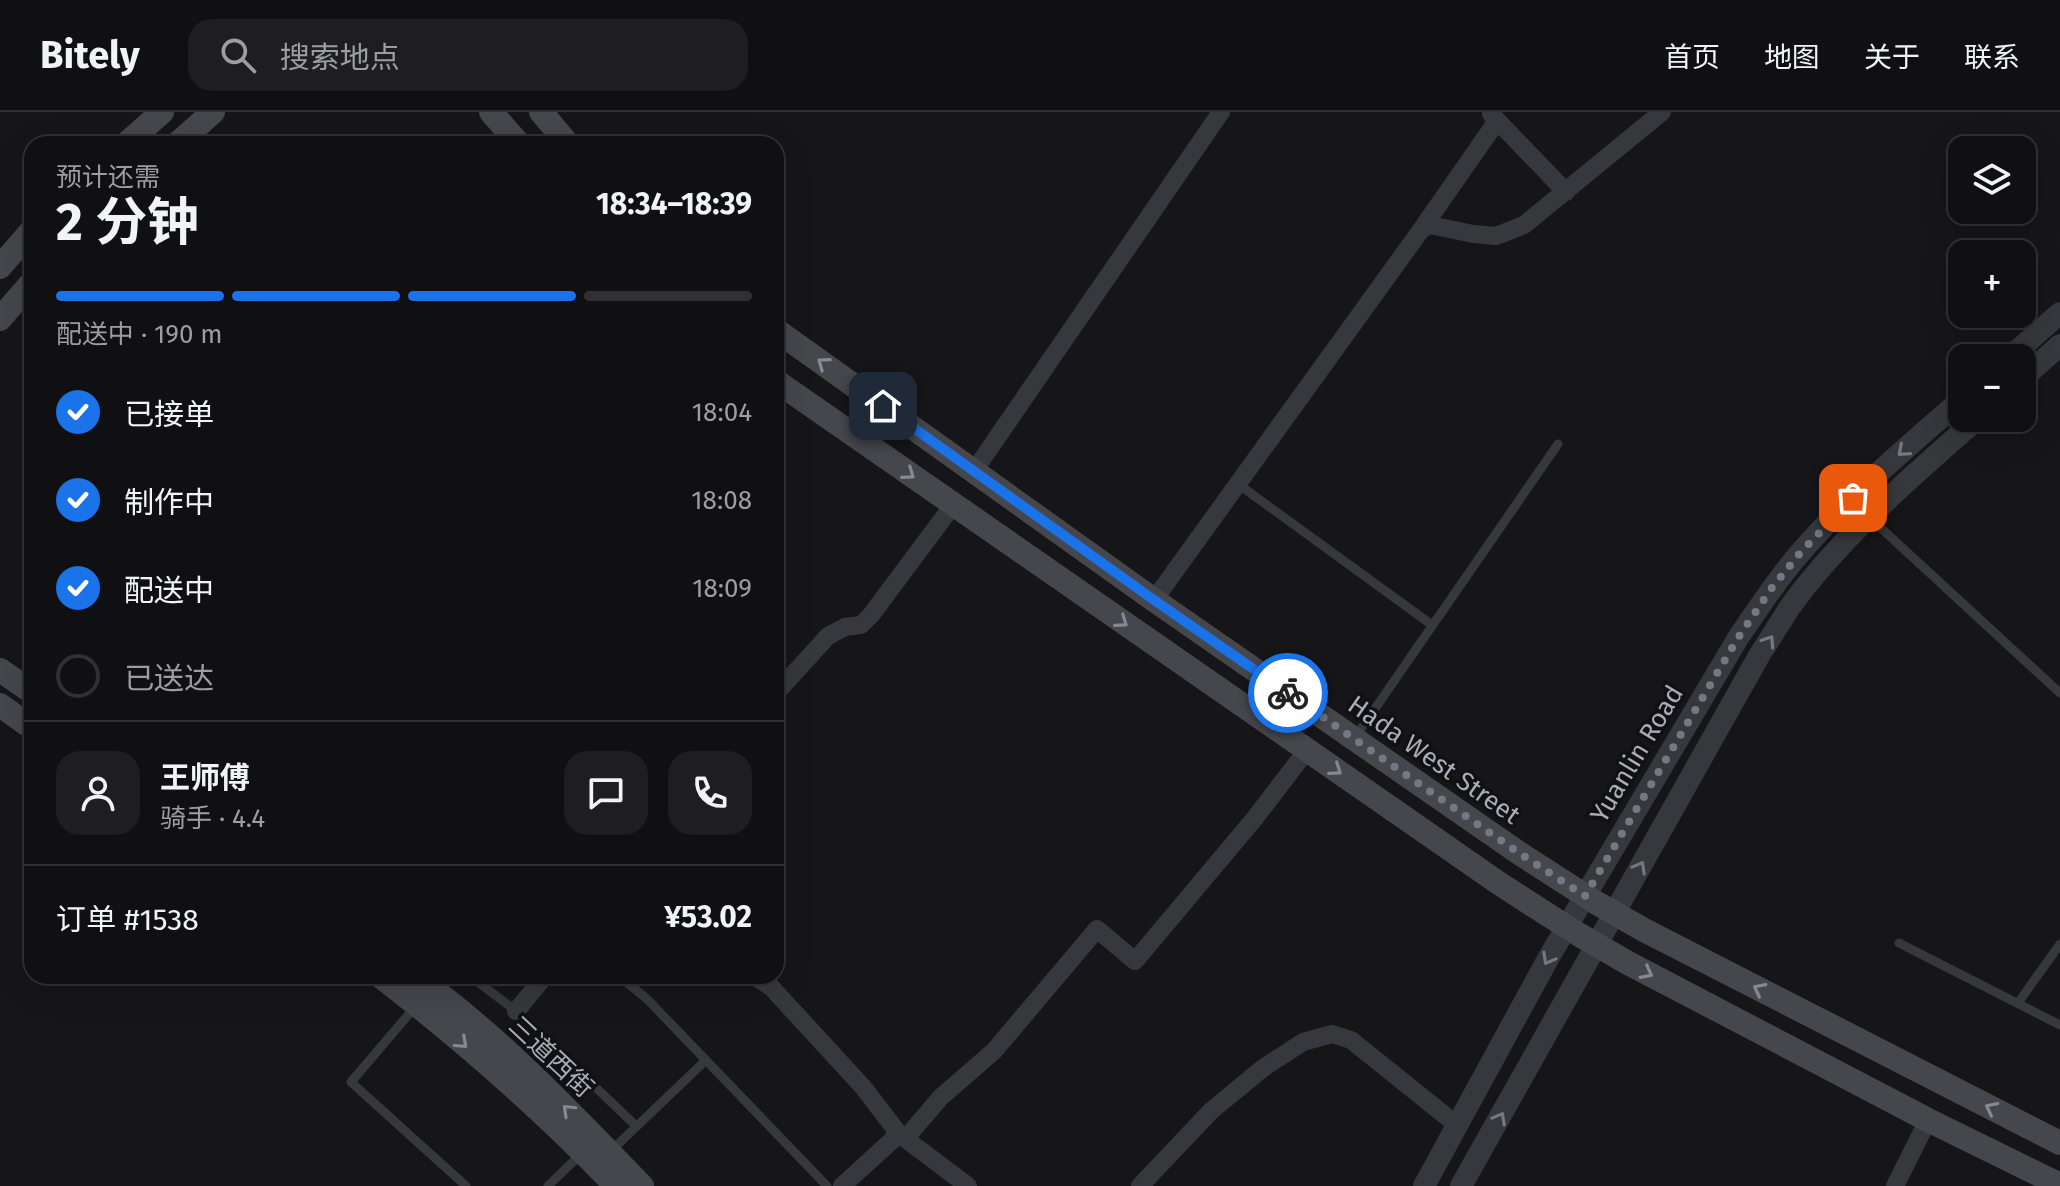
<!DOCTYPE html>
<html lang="zh">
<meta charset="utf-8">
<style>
body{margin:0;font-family:"Fira Sans","Noto Sans SC",sans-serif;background:#1e1e20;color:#f1f3f6;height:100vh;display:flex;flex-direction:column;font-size:30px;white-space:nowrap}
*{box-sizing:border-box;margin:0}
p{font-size:26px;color:#9c9d9f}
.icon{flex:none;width:44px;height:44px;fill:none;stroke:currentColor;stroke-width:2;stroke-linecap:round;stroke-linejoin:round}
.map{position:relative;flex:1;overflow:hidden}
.panel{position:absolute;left:24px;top:24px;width:760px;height:848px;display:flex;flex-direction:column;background:#101012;border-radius:24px;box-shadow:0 8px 32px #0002,0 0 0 2px #303032}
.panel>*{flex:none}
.buttons{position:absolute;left:1948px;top:24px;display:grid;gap:16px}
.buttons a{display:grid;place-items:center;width:88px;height:88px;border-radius:16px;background:#101012;box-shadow:0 8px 32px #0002,0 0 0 2px #303032;font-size:40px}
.pin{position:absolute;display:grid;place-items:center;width:68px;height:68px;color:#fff;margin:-34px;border-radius:16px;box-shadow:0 4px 12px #0006}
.courier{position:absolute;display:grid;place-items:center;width:80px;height:80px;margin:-40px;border:6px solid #1a73e8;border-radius:50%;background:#fff;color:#222;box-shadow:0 2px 10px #0007}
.overview em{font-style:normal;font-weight:700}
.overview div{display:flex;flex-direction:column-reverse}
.overview{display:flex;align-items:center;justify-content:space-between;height:136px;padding:0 32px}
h1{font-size:52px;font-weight:700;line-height:60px}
.bar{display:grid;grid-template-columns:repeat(4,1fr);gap:12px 8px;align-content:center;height:96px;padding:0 32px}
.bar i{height:10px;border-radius:6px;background:#303032}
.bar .selected{background:#1a73e8}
.bar p{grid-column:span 4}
.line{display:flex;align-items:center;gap:20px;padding:0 32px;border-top:2px solid #303032}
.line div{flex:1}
.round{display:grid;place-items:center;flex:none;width:84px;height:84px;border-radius:24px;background:#1e1e20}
ol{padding:0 32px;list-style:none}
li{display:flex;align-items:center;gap:24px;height:88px}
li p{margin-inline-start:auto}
li .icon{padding:8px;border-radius:50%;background:#1a73e8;color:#fff;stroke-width:4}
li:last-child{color:#9c9d9f}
li i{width:44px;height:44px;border:4px solid #303032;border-radius:50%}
header{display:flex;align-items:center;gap:48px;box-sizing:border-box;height:112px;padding:0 40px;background:#101012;border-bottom:2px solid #303032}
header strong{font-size:38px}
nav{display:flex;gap:44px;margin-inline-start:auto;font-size:28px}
.search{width:560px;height:72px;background:#1e1e20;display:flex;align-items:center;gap:20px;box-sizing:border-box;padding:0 28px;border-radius:24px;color:#9c9d9f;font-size:30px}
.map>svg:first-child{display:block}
</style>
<header>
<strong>Bitely</strong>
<div class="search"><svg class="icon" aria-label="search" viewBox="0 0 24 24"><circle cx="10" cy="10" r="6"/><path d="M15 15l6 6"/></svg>搜索地点</div>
<nav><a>首页</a><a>地图</a><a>关于</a><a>联系</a></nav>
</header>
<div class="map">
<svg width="2060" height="1074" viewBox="0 0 2060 1074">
<rect width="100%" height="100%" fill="#161618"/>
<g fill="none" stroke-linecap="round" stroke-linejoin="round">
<path stroke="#37383d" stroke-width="9" d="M1238,372L1432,513
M1870,406L2060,581
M1356,624L1558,332
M1899,831L2060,913
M470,864L516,899L636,1014
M619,864L647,887L827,1074
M2018,891L2060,832
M415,895L351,970L466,1074
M612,1038L706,948
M548,1074L583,1040"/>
<path stroke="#37383d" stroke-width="18" d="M1491,2L1566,80
M1421,118L1497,9
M974,359L1221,0
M1154,488L1421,118L1430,113L1473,122L1496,124L1524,113L1662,0
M776,581L828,524L845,515L861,513L871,503L953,393
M754,864L771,875L863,975L899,1022L968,1074
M516,899L545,864
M905,1027L941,985L994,939L1097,817L1135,849L1255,706L1307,638
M842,1074L899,1022
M1140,1074L1211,999L1263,956L1303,930L1332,922L1351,928L1457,1013
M1895,1074L1928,1008"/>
<path stroke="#37383d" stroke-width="22" d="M2009,246L2060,201
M2022,267L2060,233
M1424,1074L1549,845L1738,526C1758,497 1777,467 1800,441C1849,384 1906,336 1962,287
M1461,1074L1760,542C1770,527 1780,511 1790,495C1842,423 1912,365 1978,306"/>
<path stroke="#45474d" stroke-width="24" d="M491,0L519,32
M541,0L568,32
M126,32L162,0
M177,32L213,0
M0,155L32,118
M0,207L32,170
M776,218L1154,488L1519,741L1595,790L1644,818L2060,1031
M776,269L1500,772L1578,822L1628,851L1928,1008L2060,1073
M0,558L32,580
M0,593L32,616
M380,864C463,928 543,998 616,1074
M415,864C498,923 572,1002 642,1074"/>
</g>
<defs><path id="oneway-chevron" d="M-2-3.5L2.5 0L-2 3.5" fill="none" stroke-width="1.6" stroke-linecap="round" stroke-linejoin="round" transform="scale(2)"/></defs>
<g stroke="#858993">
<use href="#oneway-chevron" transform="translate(823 251) rotate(-144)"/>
<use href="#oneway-chevron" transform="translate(909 362) rotate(35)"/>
<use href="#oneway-chevron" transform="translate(1122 510) rotate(35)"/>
<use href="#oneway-chevron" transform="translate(1336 658) rotate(35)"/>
<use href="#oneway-chevron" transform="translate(1647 861) rotate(28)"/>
<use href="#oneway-chevron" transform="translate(1759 877) rotate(-153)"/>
<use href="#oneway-chevron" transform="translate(462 931) rotate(42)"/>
<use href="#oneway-chevron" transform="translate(1991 996) rotate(-153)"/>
<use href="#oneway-chevron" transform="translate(568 998) rotate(-136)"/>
</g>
<g stroke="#757881">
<use href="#oneway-chevron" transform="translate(1903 339) rotate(139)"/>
<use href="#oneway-chevron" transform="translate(1769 529) rotate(-57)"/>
<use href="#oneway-chevron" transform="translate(1640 755) rotate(-61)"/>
<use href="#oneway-chevron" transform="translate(1548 847) rotate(119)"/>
<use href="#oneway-chevron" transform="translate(1500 1006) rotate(-61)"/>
</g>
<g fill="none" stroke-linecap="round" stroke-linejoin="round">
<path stroke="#757880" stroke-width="8" stroke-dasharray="0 14.4" d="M1288,581L1519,741L1585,784L1738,526L1771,477L1800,441L1853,386"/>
<path stroke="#1a73e8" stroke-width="10" d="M883,294L1154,488L1288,581"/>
</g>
<g text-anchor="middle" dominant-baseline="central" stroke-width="7" stroke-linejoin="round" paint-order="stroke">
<g font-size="26" fill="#a8adb8" stroke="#111113">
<text transform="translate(1637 642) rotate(-59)">Yuanlin Road</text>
<text transform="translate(1434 648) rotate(35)">Hada West Street</text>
<text transform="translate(551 945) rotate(43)">三道西街</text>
</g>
</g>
</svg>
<div class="buttons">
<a><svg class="icon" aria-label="layers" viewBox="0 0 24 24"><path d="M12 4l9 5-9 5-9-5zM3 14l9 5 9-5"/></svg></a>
<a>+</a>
<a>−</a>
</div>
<div class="pin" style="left:1853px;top:386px;background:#ea580c"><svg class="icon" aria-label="bag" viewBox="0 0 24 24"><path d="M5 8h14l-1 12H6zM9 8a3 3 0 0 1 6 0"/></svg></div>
<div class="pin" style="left:883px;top:294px;background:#1f2937"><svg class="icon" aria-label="home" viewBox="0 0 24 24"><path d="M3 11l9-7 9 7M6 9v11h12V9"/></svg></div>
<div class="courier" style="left:1288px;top:581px"><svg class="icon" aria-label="bike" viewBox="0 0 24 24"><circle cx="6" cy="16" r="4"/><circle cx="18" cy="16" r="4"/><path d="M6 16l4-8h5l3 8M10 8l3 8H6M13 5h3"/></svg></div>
<section class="panel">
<div class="overview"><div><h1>2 分钟</h1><p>预计还需</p></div><em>18:34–18:39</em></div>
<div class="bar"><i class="selected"></i><i class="selected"></i><i class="selected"></i><i></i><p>配送中 · 190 m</p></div>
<ol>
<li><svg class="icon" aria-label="check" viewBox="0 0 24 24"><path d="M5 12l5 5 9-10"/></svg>已接单<p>18:04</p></li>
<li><svg class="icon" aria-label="check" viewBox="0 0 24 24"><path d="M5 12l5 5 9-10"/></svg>制作中<p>18:08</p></li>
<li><svg class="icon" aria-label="check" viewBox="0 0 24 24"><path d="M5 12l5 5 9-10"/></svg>配送中<p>18:09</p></li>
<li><i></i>已送达</li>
</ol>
<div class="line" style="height:144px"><a class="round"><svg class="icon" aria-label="person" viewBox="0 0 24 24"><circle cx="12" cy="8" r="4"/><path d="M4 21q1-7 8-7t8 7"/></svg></a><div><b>王师傅</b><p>骑手 · 4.4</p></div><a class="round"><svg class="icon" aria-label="chat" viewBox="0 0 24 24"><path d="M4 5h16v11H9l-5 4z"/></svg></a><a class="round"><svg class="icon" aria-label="phone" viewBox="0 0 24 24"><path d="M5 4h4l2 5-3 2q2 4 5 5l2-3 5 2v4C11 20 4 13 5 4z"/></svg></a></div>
<div class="line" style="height:104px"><div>订单 #1538</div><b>¥53.02</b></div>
</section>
</div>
